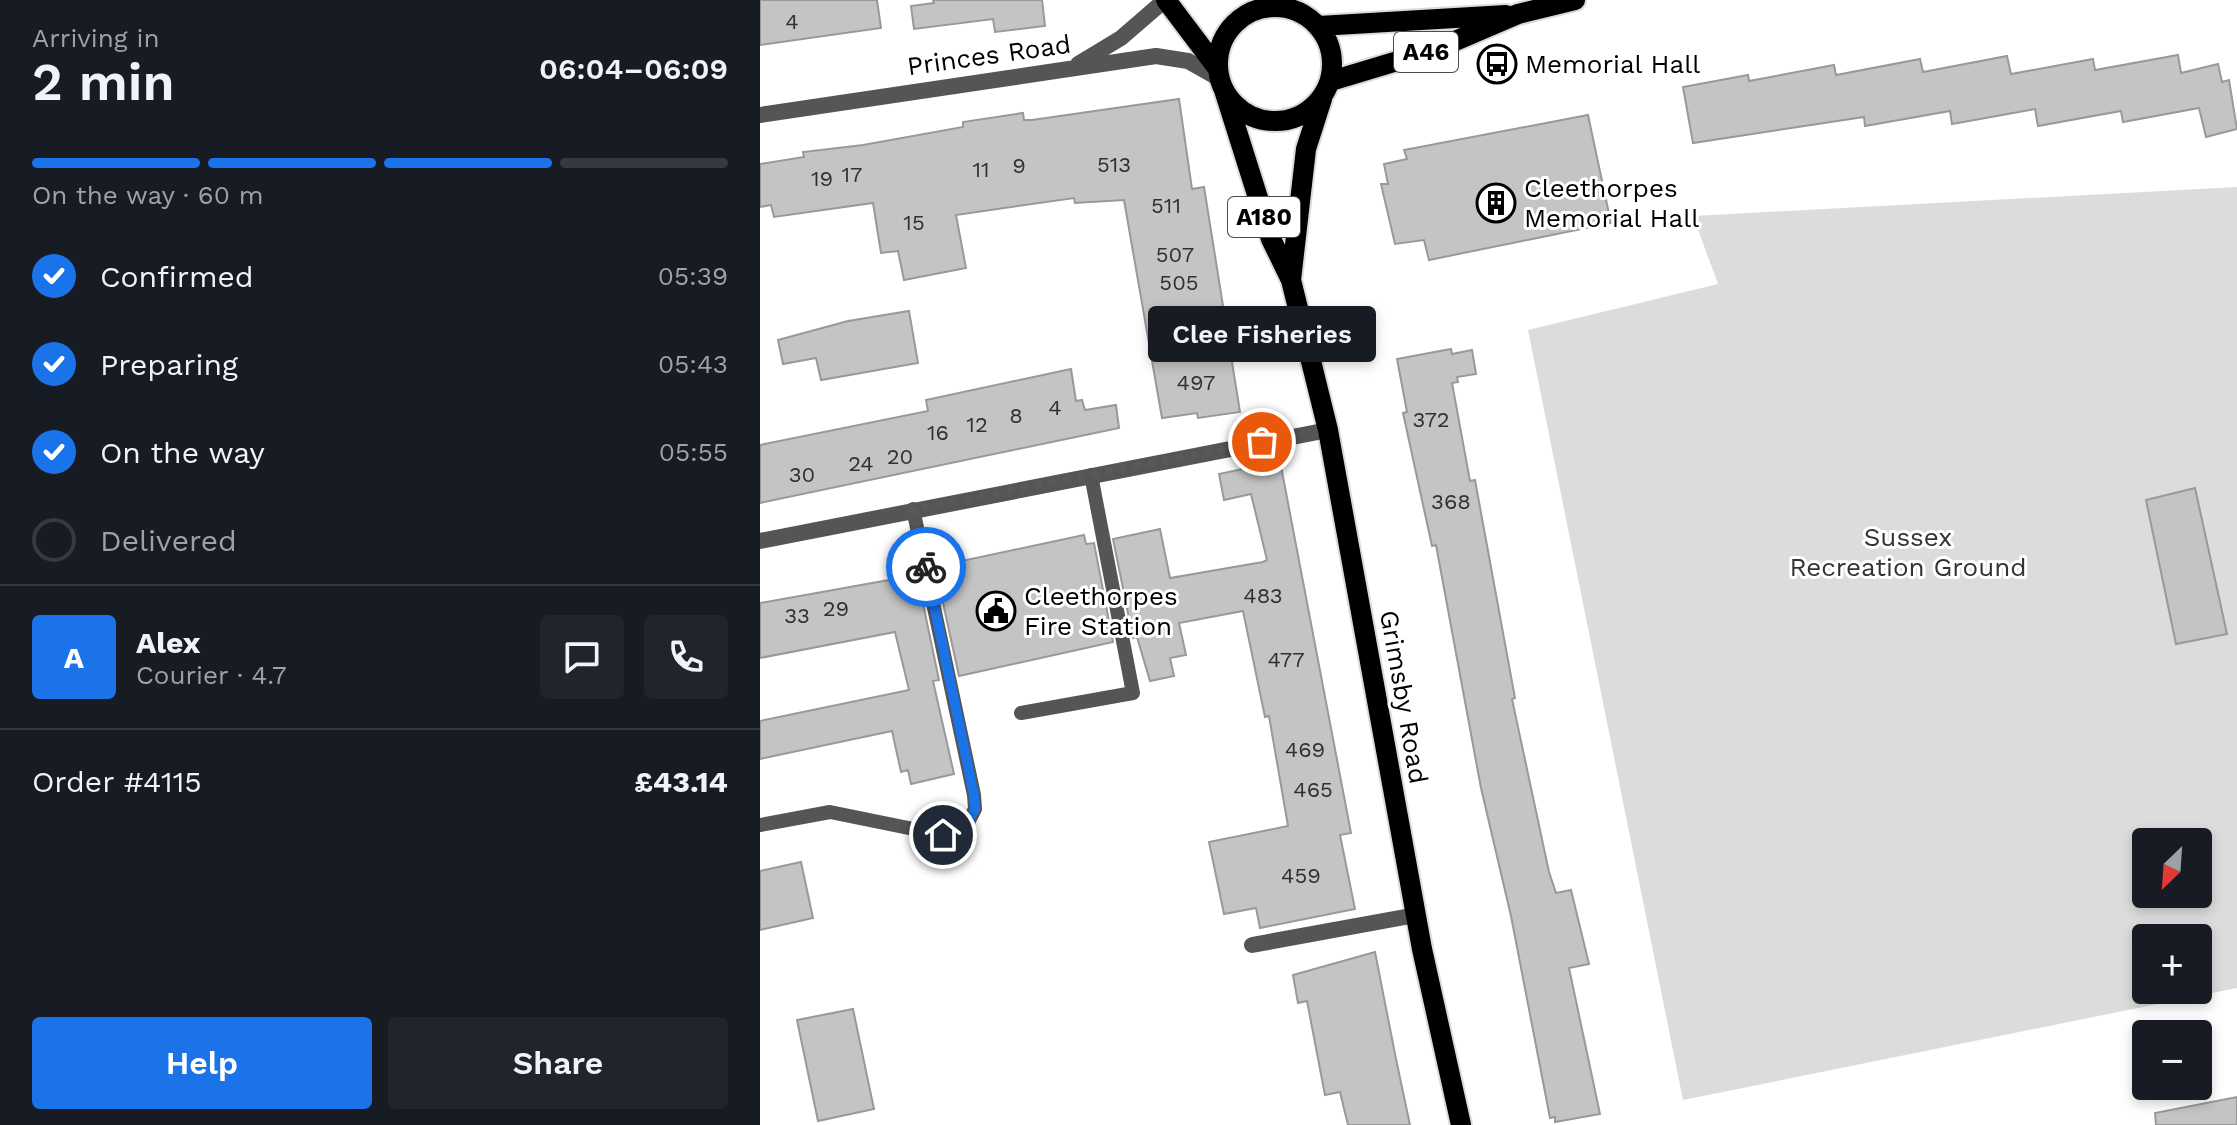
<!DOCTYPE html>
<meta charset="utf-8">
<style>
body{margin:0;font-family:"Work Sans",sans-serif;background:#20242c;color:#f1f3f6;height:100vh;display:flex;flex-direction:column;font-size:30px;white-space:nowrap}
*{box-sizing:border-box;margin:0}
p{font-size:26px;color:#9ea1a6}
.icon{flex:none;width:44px;height:44px;fill:none;stroke:currentColor;stroke-width:2;stroke-linecap:round;stroke-linejoin:round}
.map{position:relative;flex:1;overflow:hidden}
.sheet{display:flex;flex-direction:column;background:#171b24;width:760px}
.sheet>*{flex:none}
.needle{width:52px;rotate:205deg}
.buttons{position:absolute;left:1372px;top:828px;display:grid;gap:16px}
.buttons a{display:grid;place-items:center;width:80px;height:80px;border-radius:8px;background:#171b24;box-shadow:0 4px 12px #0003;font-size:40px}
.pin{position:absolute;display:grid;place-items:center;width:68px;height:68px;color:#fff;margin:-34px;border:4px solid #fff;border-radius:50%;box-shadow:0 2px 8px #0007}
.courier{position:absolute;display:grid;place-items:center;width:80px;height:80px;margin:-40px;border:6px solid #1a73e8;border-radius:50%;background:#fff;color:#222;box-shadow:0 2px 10px #0007}
.bubble{position:absolute;height:56px;border-radius:8px;background:#171b24;box-shadow:0 4px 12px #0003;font-size:26px;font-weight:600;line-height:56px;text-align:center}
.summary em{font-style:normal;font-weight:600}
.summary div{display:flex;flex-direction:column-reverse}
.summary{display:flex;align-items:center;justify-content:space-between;height:136px;padding:0 32px}
h1{font-size:52px;font-weight:600;line-height:60px}
.bar{display:grid;grid-template-columns:repeat(4,1fr);gap:12px 8px;align-content:center;height:96px;padding:0 32px}
.bar i{height:10px;border-radius:6px;background:#363941}
.bar .current{background:#1a73e8}
.bar p{grid-column:span 4}
.line{display:flex;align-items:center;gap:20px;padding:0 32px;border-top:2px solid #363941}
.line div{flex:1}
.round{display:grid;place-items:center;flex:none;width:84px;height:84px;border-radius:8px;background:#20242c}
ol{padding:0 32px;list-style:none}
li{display:flex;align-items:center;gap:24px;height:88px}
li p{margin-inline-start:auto}
li .icon{padding:8px;border-radius:50%;background:#1a73e8;color:#fff;stroke-width:4}
li:last-child{color:#9ea1a6}
li i{width:44px;height:44px;border:4px solid #363941;border-radius:50%}
.button{display:flex;gap:16px;margin-top:auto;padding:16px 32px}
.button a{flex:1;height:92px;border-radius:8px;background:#1a73e8;color:#fff;font-size:32px;font-weight:600;line-height:92px;text-align:center}
.button a+a{background:#20242c;color:#f1f3f6}
main{display:flex;flex:1;min-height:0}
.map>svg:first-child{display:block}
</style>
<main>
<section class="sheet">
<div class="summary"><div><h1>2 min</h1><p>Arriving in</p></div><em>06:04–06:09</em></div>
<div class="bar"><i class="current"></i><i class="current"></i><i class="current"></i><i></i><p>On the way · 60 m</p></div>
<ol>
<li><svg class="icon" aria-label="check" viewBox="0 0 24 24"><path d="M5 12l5 5 9-10"/></svg>Confirmed<p>05:39</p></li>
<li><svg class="icon" aria-label="check" viewBox="0 0 24 24"><path d="M5 12l5 5 9-10"/></svg>Preparing<p>05:43</p></li>
<li><svg class="icon" aria-label="check" viewBox="0 0 24 24"><path d="M5 12l5 5 9-10"/></svg>On the way<p>05:55</p></li>
<li><i></i>Delivered</li>
</ol>
<div class="line" style="height:144px"><b class="round" style="background:#1a73e8;color:#fff">A</b><div><b>Alex</b><p>Courier · 4.7</p></div><a class="round"><svg class="icon" aria-label="chat" viewBox="0 0 24 24"><path d="M4 5h16v11H9l-5 4z"/></svg></a><a class="round"><svg class="icon" aria-label="phone" viewBox="0 0 24 24"><path d="M5 4h4l2 5-3 2q2 4 5 5l2-3 5 2v4C11 20 4 13 5 4z"/></svg></a></div>
<div class="line" style="height:104px"><div>Order #4115</div><b>£43.14</b></div>
<div class="button"><a>Help</a><a>Share</a></div>
</section>
<div class="map">
<svg width="1477" height="1125" viewBox="0 0 1477 1125">
<rect width="100%" height="100%" fill="#fff"/>
<path fill="#dcdcdc" fill-rule="evenodd" d="M1477,187V988L923,1100L768,330L958,284L933,216ZM1386,842H1438V894H1386ZM1386,938H1438V990H1386Z"/>
<path fill="#c4c4c4" stroke="#999" stroke-width="2" d="M0,0H117L121,28L0,45Z
M173,0H282L285,26L235,32L233,19L154,29L151,6L174,3Z
M1418,55L1421,73L1458,64L1462,82L1469,80L1477,129L1446,137L1439,108L1363,122L1361,111L1278,126L1275,109L1192,124L1190,111L1105,126L1104,117L933,143L923,87L988,75L989,81L1074,65L1076,75L1160,59L1163,72L1247,56L1251,74L1333,59L1335,70Z
M419,99L432,189L444,187L480,412L438,418L437,413L402,418L364,200L315,203L314,198L196,215L206,268L144,280L138,251L121,253L113,203L14,217L11,205L0,207V164L44,157L43,152L103,145L203,127V122L263,113L264,120H272Z
M828,115L851,223L669,260L664,240L635,244L621,184H628L624,164L647,159L644,150Z
M149,311L158,363L61,380L56,358L23,364L18,340L88,321Z
M691,349L692,354L712,350L716,374L697,377L698,382L692,383L710,481L715,480L755,698L752,699L789,872L796,893L811,890L829,964L809,968L840,1114L795,1122V1117L790,1118L751,916L721,788L676,545L672,546L643,413L647,412L637,359Z
M311,369L316,401L322,400L325,410L356,405L359,428L0,503V445L168,411L166,400Z
M520,461L591,833L580,835L595,909L500,928L496,908L464,914L449,842L528,826L509,716L505,717L483,611L419,623L426,655L410,658L414,676L390,681L377,637L373,638L353,539L400,529L410,578L503,562L507,560L491,494L464,500L459,474Z
M1435,488L1467,634L1416,644L1386,500Z
M324,535L326,544L334,543L353,642L199,676L176,571L184,569L183,565Z
M157,575L179,680L173,681L194,774L151,784L148,770L141,772L132,731L0,759V721L149,690L135,632L0,658V603Z
M41,862L53,918L0,930V871Z
M615,952L636,1059L650,1125H588L580,1092L565,1095L547,1001L538,1003L533,975Z
M93,1009L114,1109L58,1121L37,1020Z
M1477,1097V1125H1396L1395,1113Z"/>
<g fill="none" stroke-linecap="round" stroke-linejoin="round">
<defs>
<path id="primary" d="M406,0L458,69
M458 64a57 57 0 1 1 114 0a57 57 0 1 1-114 0Z
M559,26L746,15
M571,81L674,50L758,14L815,0
M464,90L511,239L531,280L568,430L662,949L701,1125
M531,280L546,149L562,99"/>
</defs>
<use href="#primary" stroke="#dbdbdb" stroke-width="24"/>
<path stroke="#555" stroke-width="14" d="M261,713L373,693L331,475
M0,825L70,812L183,835L204,830L215,809L214,795L153,509"/>
<path stroke="#555" stroke-width="16" d="M318,64L361,38L405,0
M0,115L396,56L428,61L460,79
M0,541L568,430
M492,945L656,915"/>
<use href="#primary" stroke="#000" stroke-width="20"/>
</g>
<g fill="none" stroke-linecap="round" stroke-linejoin="round">
<path stroke="#595959" stroke-width="8" stroke-dasharray="0 14.4" d="M166,567L153,509L502,442"/>
<path stroke="#1a73e8" stroke-width="10" d="M166,567L214,795L215,809L204,830L183,835"/>
</g>
<defs>
<symbol id="bus-ring" viewBox="-11 -11 22 22"><circle r="9.5" fill="#fff" stroke="#000" stroke-width="1.5"/><path d="M-5-6H5V4H4V6H2V4H-2V6H-4V4H-5ZM-3.5-4V0h7V-4ZM-3.5 1.2v1.5H-2V1.2ZM2 1.2v1.5H3.5V1.2Z" fill="#000"/></symbol>
<symbol id="building-ring" viewBox="-11 -11 22 22"><circle r="9.5" fill="#fff" stroke="#000" stroke-width="1.5"/><path d="M-4-6H4V6H1V3H-1V6H-4ZM-2.5-4.3h1.7v1.8h-1.7ZM.8-4.3h1.7v1.8H.8ZM-2.5-1h1.7V.8h-1.7ZM.8-1h1.7V.8H.8Z" fill="#000"/></symbol>
<symbol id="civic-ring" viewBox="-11 -11 22 22"><circle r="9.5" fill="#fff" stroke="#000" stroke-width="1.5"/><path d="M-.6-6.5H3V-4.5H.6V-3L4-1V1h2V6H-6V1h2V-1L-.6-3ZM-1.2 2.5V6h2.4V2.5Z" fill="#000"/></symbol>
</defs>
<g fill-rule="evenodd">
<use href="#bus-ring" x="715" y="42" width="44" height="44"/>
<use href="#building-ring" x="714" y="181" width="44" height="44"/>
<use href="#civic-ring" x="214" y="589" width="44" height="44"/>
</g>
<g text-anchor="middle" dominant-baseline="central" stroke-width="6" stroke-linejoin="round" paint-order="stroke">
<g font-size="22" fill="#313131">
<text x="32" y="21">4</text>
<text x="354" y="164">513</text>
<text x="259" y="165">9</text>
<text x="221" y="169">11</text>
<text x="92" y="174">17</text>
<text x="62" y="178">19</text>
<text x="406" y="205">511</text>
<text x="154" y="222">15</text>
<text x="415" y="254">507</text>
<text x="419" y="282">505</text>
<text x="436" y="382">497</text>
<text x="295" y="407">4</text>
<text x="256" y="415">8</text>
<text x="671" y="419">372</text>
<text x="217" y="424">12</text>
<text x="178" y="432">16</text>
<text x="140" y="456">20</text>
<text x="101" y="463">24</text>
<text x="42" y="474">30</text>
<text x="691" y="501">368</text>
<text x="503" y="595">483</text>
<text x="76" y="608">29</text>
<text x="37" y="615">33</text>
<text x="526" y="659">477</text>
<text x="545" y="749">469</text>
<text x="553" y="789">465</text>
<text x="541" y="875">459</text>
</g>
<g fill="#fff" stroke="#4c4c4c" stroke-width="2">
<rect x="634" y="32" width="64" height="40" rx="6"/>
<rect x="468" y="197" width="72" height="40" rx="6"/>
</g>
<g font-size="24" font-weight="bold" fill="#000">
<text x="666" y="52">A46</text>
<text x="504" y="217">A180</text>
</g>
<g font-size="26" fill="#000" stroke="#fff">
<text transform="translate(229 55) rotate(-8)">Princes Road</text>
<text transform="translate(644 697) rotate(80)">Grimsby Road</text>
</g>
<g font-size="26" fill="#000" stroke="#fff" text-anchor="start">
<text x="765" y="64">Memorial Hall</text>
<text x="764" y="188">Cleethorpes<tspan x="764" dy="30">Memorial Hall</tspan></text>
<text x="264" y="596">Cleethorpes<tspan x="264" dy="30">Fire Station</tspan></text>
</g>
<g font-size="26" fill="#333" stroke="#fff">
<text x="1148" y="537">Sussex<tspan x="1148" dy="30">Recreation Ground</tspan></text>
</g>
</g>
</svg>
<div class="buttons">
<a><svg class="needle" viewBox="-14 -14 28 28"><path d="M0-13l5 13h-10z" fill="#e53935"/><path d="M0 13l5-13h-10z" fill="#9ea1a6"/></svg></a>
<a>+</a>
<a>−</a>
</div>
<div class="pin" style="left:502px;top:442px;background:#ea580c"><svg class="icon" aria-label="bag" viewBox="0 0 24 24"><path d="M5 8h14l-1 12H6zM9 8a3 3 0 0 1 6 0"/></svg></div>
<div class="pin" style="left:183px;top:835px;background:#1f2937"><svg class="icon" aria-label="home" viewBox="0 0 24 24"><path d="M3 11l9-7 9 7M6 9v11h12V9"/></svg></div>
<div class="courier" style="left:166px;top:567px"><svg class="icon" aria-label="bike" viewBox="0 0 24 24"><circle cx="6" cy="16" r="4"/><circle cx="18" cy="16" r="4"/><path d="M6 16l4-8h5l3 8M10 8l3 8H6M13 5h3"/></svg></div>
<div class="bubble" style="left:388px;top:306px;width:228px">Clee Fisheries</div>
</div>
</main>
